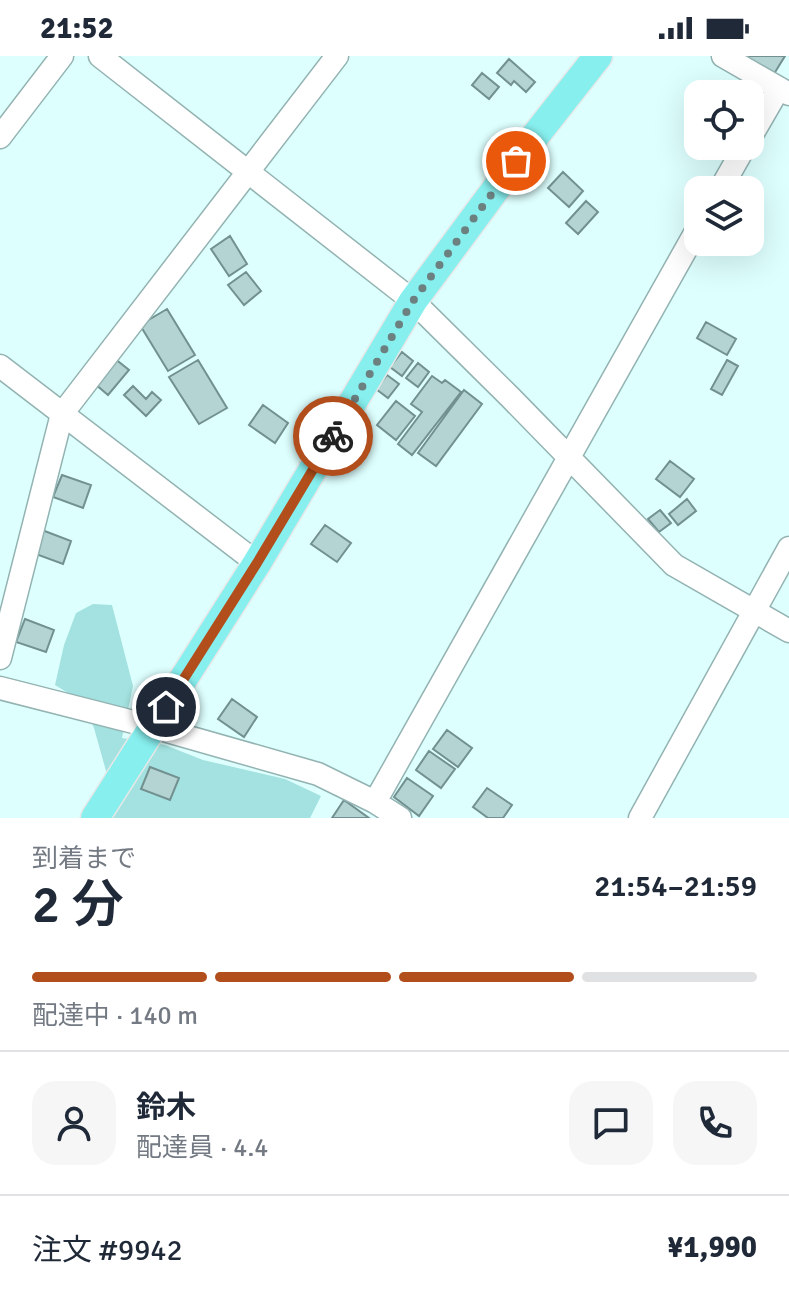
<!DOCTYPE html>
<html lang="ja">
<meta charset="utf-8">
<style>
body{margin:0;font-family:Signika,"Noto Sans JP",sans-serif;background:#f6f6f7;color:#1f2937;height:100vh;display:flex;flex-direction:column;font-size:30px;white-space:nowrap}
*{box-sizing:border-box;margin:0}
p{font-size:26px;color:#747a83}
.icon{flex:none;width:44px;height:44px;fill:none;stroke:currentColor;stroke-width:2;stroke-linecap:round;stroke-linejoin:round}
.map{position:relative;height:762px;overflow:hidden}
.sheet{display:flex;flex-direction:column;background:#fff;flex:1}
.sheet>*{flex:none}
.fabs{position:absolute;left:684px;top:24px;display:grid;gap:16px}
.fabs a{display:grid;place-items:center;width:80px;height:80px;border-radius:16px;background:#fff;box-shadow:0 8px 32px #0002;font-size:40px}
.pin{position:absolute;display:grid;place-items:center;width:68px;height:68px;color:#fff;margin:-34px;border:4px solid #fff;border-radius:50%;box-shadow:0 2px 8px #0007}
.courier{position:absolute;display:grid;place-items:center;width:80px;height:80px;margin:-40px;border:6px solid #b24e1b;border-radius:50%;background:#fff;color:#222;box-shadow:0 2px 10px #0007}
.overview em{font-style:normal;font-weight:600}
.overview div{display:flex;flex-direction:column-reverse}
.overview{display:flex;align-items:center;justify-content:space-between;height:136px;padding:0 32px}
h1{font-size:52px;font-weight:600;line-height:60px}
.bar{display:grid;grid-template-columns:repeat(4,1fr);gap:12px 8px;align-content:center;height:96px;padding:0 32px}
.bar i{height:10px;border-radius:6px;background:#e0e1e3}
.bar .active{background:#b24e1b}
.bar p{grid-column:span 4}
.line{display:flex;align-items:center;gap:20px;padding:0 32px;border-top:2px solid #e0e1e3}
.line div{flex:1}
.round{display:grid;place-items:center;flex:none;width:84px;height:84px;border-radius:24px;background:#f6f6f7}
.status{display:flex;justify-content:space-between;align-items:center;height:56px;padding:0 40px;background:#fff;direction:ltr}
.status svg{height:22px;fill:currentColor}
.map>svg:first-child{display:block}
</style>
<div class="status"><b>21:52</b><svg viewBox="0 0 49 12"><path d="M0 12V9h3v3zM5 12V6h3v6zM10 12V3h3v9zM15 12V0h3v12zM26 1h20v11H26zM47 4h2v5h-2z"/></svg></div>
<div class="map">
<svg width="789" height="762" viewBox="0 0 789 762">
<rect width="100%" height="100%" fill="#ddfffe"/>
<path fill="#a3e2e0" d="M93,548L112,549L133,630L122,682L165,689L203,704L285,723L321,740L310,762H100L108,722L94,672L83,646L55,629L64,589L76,557Z"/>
<path fill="#b3d4d2" stroke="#72908f" stroke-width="2" d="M743,0H785L774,18Z
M509,3L535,26L526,36L514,25L511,29L497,17Z
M482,17L499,31L489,43L472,29Z
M563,116L583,135L569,151L548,132Z
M586,145L598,156L578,178L566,167Z
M230,180L247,208L229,220L211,193Z
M246,216L261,235L244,249L228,229Z
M167,253L195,299L168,315L140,269Z
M706,266L736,283L727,299L697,282Z
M402,296L413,305L402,320L390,311Z
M114,302L129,314L108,339L94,327Z
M198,304L227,352L199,368L169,321Z
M727,304L738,310L722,339L711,333Z
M418,307L429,316L418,331L406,322Z
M387,319L399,328L388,342L376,333Z
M432,320L442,327L445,324L461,336L412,399L398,388L422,356L411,348Z
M133,330L146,343L152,336L161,344L146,360L124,339Z
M464,334L482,348L436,410L418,397Z
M396,345L415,360L396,384L377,369Z
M263,349L288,367L275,387L249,369Z
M670,405L694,423L680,441L656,423Z
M62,419L91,429L83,452L53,441Z
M687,443L696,455L678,469L669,458Z
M660,454L671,467L659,476L648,463Z
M325,469L351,487L337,506L311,488Z
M42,474L71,485L63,508L33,497Z
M25,563L54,574L46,596L16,586Z
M232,643L257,661L244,681L218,663Z
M447,674L472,692L458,711L433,693Z
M429,695L455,713L441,732L416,714Z
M150,711L179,722L170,744L141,733Z
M407,722L433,740L419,760L394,741Z
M487,732L512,749L503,762H488L473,751Z
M344,744L369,762H332Z"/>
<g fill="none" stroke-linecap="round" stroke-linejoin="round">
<defs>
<path id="minor" d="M100,0L413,245L510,341L674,509L789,575
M723,0L789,38
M0,81L62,0
M750,82L779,32
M720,134L745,90
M0,310L257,507
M0,602L62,358L337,0
M0,632L153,671L318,718L375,746L400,762
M375,746L698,172
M640,762L789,492"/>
<path id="major" d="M95,762L257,507L413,245L532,84L598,0"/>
</defs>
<use href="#minor" stroke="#93b3b2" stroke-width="25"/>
<use href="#major" stroke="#e6e8e8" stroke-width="31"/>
<use href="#minor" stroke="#fff" stroke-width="22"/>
<use href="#major" stroke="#87efee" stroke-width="28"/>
</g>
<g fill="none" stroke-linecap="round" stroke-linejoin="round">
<path stroke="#6c8080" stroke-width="8" stroke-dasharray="0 14.4" d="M333,380L413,245L516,105"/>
<path stroke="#b24e1b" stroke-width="10" d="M166,651L257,507L333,380"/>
</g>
</svg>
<div class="fabs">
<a><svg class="icon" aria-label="locate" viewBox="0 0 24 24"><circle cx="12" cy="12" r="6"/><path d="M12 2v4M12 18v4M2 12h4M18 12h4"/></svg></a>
<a><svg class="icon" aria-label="layers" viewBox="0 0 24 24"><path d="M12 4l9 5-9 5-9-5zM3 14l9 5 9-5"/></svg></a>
</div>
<div class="pin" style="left:516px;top:105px;background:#ea580c"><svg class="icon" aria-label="bag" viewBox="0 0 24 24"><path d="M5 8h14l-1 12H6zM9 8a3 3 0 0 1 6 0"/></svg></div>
<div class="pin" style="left:166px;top:651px;background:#1f2937"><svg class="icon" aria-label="home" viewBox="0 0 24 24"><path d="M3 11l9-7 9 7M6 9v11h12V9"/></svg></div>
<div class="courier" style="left:333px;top:380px"><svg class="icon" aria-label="bike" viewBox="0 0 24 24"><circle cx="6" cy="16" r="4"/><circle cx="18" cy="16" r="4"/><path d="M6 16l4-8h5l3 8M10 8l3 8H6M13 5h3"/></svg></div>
</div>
<section class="sheet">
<div class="overview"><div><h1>2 分</h1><p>到着まで</p></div><em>21:54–21:59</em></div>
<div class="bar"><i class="active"></i><i class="active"></i><i class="active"></i><i></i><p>配達中 · 140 m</p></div>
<div class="line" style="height:144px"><a class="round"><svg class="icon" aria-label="person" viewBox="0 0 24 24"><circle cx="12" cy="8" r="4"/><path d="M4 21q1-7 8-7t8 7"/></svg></a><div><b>鈴木</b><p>配達員 · 4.4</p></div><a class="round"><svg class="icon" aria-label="chat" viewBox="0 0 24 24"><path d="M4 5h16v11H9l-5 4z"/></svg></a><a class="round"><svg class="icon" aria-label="phone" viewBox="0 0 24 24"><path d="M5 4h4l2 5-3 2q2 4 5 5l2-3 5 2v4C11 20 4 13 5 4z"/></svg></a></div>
<div class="line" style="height:104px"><div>注文 #9942</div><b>¥1,990</b></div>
</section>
